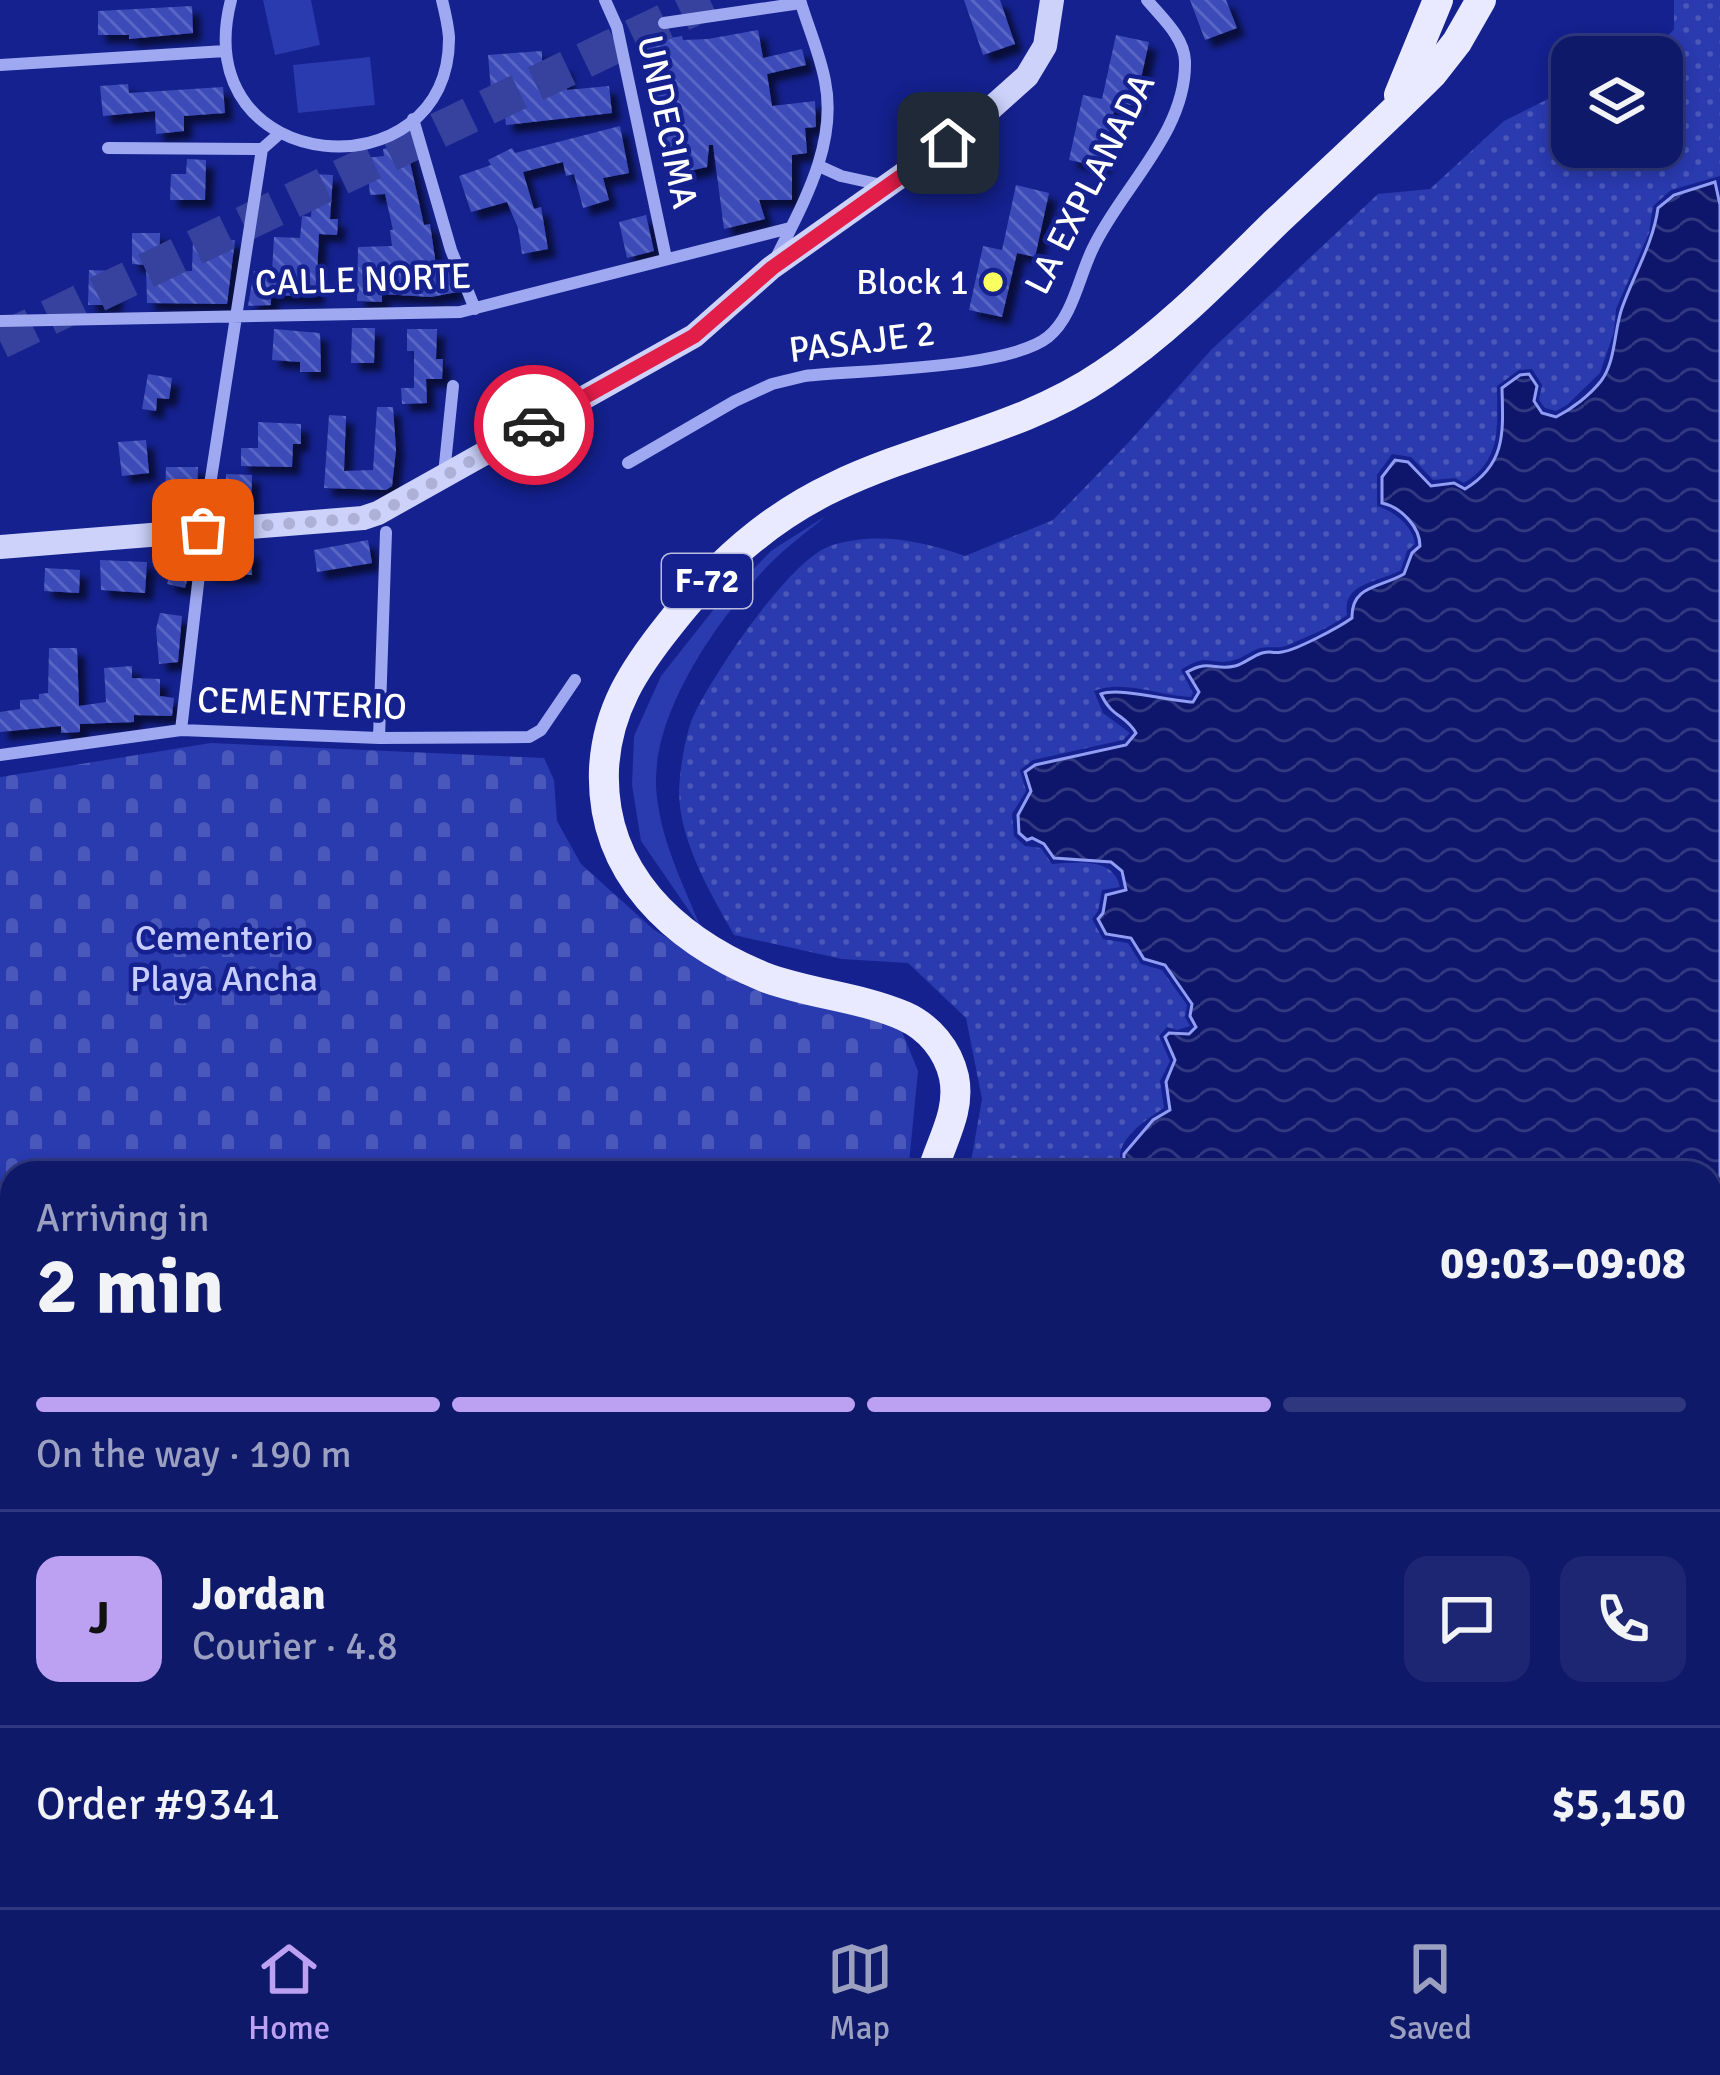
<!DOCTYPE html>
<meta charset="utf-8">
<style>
body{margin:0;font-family:Signika,sans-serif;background:#1d2672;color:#f1f3f6;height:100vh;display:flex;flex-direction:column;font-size:45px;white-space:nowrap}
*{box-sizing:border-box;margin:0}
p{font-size:39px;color:#9ba0c1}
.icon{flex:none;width:66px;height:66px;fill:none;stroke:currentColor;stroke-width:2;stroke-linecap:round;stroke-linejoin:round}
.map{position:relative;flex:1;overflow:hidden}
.drawer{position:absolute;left:0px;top:1161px;width:1722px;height:747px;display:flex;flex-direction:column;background:#0f196a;border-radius:36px 36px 0 0;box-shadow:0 6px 18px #0003,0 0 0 3px #2f387e}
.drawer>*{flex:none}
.controls{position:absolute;left:1551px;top:36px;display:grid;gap:24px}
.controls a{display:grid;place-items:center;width:132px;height:132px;border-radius:24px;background:#0f196a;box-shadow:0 6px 18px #0003,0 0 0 3px #2f387e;font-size:60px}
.pin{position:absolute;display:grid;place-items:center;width:102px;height:102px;color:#fff;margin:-51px;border-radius:24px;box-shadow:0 6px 18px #0006}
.courier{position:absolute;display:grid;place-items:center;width:120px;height:120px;margin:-60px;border:9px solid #e11d48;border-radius:50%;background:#fff;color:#222;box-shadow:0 3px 15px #0007}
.overview em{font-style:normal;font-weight:800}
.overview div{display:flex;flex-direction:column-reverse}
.overview{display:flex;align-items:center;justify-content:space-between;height:204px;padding:0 36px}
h1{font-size:78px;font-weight:800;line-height:90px}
.bar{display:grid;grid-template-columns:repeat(4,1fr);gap:18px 12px;align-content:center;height:144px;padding:0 36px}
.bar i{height:15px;border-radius:9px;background:#2f387e}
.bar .on{background:#bca0f2}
.bar p{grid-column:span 4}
.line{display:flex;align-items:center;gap:30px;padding:0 36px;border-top:3px solid #2f387e}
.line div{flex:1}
.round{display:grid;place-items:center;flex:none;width:126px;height:126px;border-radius:24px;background:#1d2672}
.dock{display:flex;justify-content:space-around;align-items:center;height:168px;border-top:3px solid #2f387e;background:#0f196a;font-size:33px;color:#9ba0c1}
.dock a{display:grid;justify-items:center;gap:6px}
.dock .on{color:#bca0f2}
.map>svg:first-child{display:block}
</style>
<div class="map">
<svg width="1720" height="1907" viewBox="0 0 1720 1907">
<defs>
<pattern id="cemetery-stones" width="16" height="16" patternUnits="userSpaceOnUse" patternTransform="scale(3)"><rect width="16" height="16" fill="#2a3aaf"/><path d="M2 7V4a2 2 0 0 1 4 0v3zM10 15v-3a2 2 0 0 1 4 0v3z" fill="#4a58bb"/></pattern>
<pattern id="park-dots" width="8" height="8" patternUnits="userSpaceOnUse" patternTransform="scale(3)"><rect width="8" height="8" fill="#2a3aaf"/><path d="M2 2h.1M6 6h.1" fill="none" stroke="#4a58bb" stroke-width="1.8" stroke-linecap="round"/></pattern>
<pattern id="water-waves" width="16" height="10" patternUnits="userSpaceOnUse" patternTransform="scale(3)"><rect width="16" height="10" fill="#0d166b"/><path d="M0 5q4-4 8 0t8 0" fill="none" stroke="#313981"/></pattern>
<pattern id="building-back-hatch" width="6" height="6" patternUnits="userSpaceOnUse" patternTransform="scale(3)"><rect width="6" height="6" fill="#3d4bb8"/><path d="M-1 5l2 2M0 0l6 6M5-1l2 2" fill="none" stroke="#5a66c3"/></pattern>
<filter id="shadow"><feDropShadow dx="8" dy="8" stdDeviation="3" flood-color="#0009"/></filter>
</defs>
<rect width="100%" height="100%" fill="#14218e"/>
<path fill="#2a3aaf" d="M263,0H311L320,45L275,55Z
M370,57L375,105L298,113L293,65Z
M826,516C806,533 782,550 764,570C714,625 647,720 657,797C662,843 684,886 701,928L641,841L632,785L634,736L661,676L714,609L772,550Z"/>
<path fill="url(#cemetery-stones)" d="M211,743L544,758L554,780L557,821L581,864L653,929L743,985L822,1008L851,1009L879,1023L899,1024L918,1071L908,1173H12V1458L0,1426V777Z
M56,1896H898L879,1907H55Z"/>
<path fill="url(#park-dots)" d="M1674,0H1720V176L1671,190L1653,206L1649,233L1616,309L1614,332L1600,373L1567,405L1556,411L1545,408L1539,400L1542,385L1532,369L1519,370L1497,386C1497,424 1503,460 1464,483L1455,478L1433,480L1411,457L1392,454L1377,475V506C1394,511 1413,526 1415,544L1407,551L1401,570C1378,583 1342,582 1347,615C1328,629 1308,636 1288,645C1280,649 1269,646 1260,648C1251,651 1243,658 1234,660C1211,667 1208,651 1181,670L1193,693L1191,697C1159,696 1124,679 1094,691L1103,713L1130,733L1123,740L1033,760L1020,770L1026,791L1012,814L1014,836L1025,846L1041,848L1052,864C1077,862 1114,857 1120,887L1102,890L1098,911L1092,919L1103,939L1128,943L1141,964L1162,970L1187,1005L1185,1017L1190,1026L1177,1030L1167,1027L1159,1036L1170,1061L1160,1081L1164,1108C1144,1121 1104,1147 1127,1173H969L982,1099L966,1018L908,963L842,959L734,935C710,892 679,841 679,790C680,769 685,736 693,717C711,677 789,560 830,546C876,531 921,541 965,556L1053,520L1128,443L1211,350L1378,194L1430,189L1504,121L1572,87V147H1662V57H1649L1674,29Z
M1401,1896H1563L1564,1907H1409Z"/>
<path fill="url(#water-waves)" stroke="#919ef4" stroke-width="3" d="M1715,182L1720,205V1907H1649L1617,1898L1610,1904L1573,1907L1568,1903V1896H1710V1173H1135L1124,1162V1154L1153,1120L1170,1110L1166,1082L1175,1060L1165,1037L1169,1033L1189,1034L1196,1027L1190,1016L1192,1004L1165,965L1144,959L1131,938L1106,934L1098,919L1103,913L1106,895L1126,890L1122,871L1111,862L1054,858L1044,844L1032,838L1027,840L1019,833L1018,815L1031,791L1025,772L1035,765L1126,745L1136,733C1125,714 1112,718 1101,694C1119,687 1170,701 1193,702L1199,692L1187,672C1209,659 1215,671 1235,666C1244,664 1252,656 1262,653C1274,650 1269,654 1282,652C1296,650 1338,628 1352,618C1351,585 1380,588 1404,574L1412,553L1420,546C1420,527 1401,507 1382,503V477L1395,460L1408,462L1431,486L1454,483L1465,489C1507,464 1503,430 1502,388L1520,375L1529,374L1537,386L1534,401L1542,413L1556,417C1572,409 1590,395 1601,381C1616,361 1614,330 1622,308C1634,274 1653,244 1658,208L1674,195Z"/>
<path fill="url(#building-back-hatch)" filter="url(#shadow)" d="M964,0H1000L1015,44L983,55Z
M1190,0H1226L1237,28L1205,40Z
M192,6L193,33L129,39V35H98V11Z
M758,30L763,58L802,49L806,65L767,74L772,106L815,101L816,127L805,128L807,153L792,155V200H759L765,219L724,229L713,145H709L707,167L667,176L643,43L682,36L683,40L708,39Z
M1116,35L1149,42L1135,106L1116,102L1102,167L1069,160L1083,95L1102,99Z
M542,51V68L565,65L567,90L609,86L612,113L506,125L503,100L492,101L488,55Z
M128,84L129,93L223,87L225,113L184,116V131L156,134L155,111L103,116L100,86Z
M620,126L629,173L603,178L609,200L583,208L574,174L566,176L563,162L523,172L534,209L541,207L548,249L522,254L518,228L507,202L471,212L459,176L491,165L488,160L512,148L515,153Z
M406,144L424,225L430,224L436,265L445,263L457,292L431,297L382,294V302L357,301L358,247L392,246L390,230H393L385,194L370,195L366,158L384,156L383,149Z
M187,159L206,160L205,200H170L171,174H186Z
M314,174L333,175L330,219H338L337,235L319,234L316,297L271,295V305L248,306L254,271L272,272L274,237L300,238L302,216L311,217Z
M1016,185L1049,193L1035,257L1017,253L1002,317L969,310L983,246L1002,250Z
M646,215L654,251L627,258L619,222Z
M132,233H160L159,272L192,271L193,238L235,240L227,304L147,303L146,265L132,264Z
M89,270L115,271L114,305H88Z
M352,328H375L374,363H351Z
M274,329L320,333L321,372H300V362L272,360Z
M407,329H437L436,359H443L442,379H426L427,403L402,404L401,388H414V351H407Z
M148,374L172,378L169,399L157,398L156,411L142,409Z
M377,407H393L396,450L392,486L386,490L324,488L329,415L346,416L344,471L373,470Z
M258,422L301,424V444H293L292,467L241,466V448H258Z
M146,440L149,473L122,476L118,442Z
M166,467H198L197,497H165Z
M226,474L252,475L251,509H225Z
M368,540L372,563L317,572L314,550Z
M210,549L252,550V575L209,574L199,565L190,570L185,588L167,584L174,557L209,565Z
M100,560L147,562L145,593L101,590Z
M45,568L80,570L79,593L44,591Z
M160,613L182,616L178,662L159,664L156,629Z
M49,648H77L79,706L106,702L104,668L132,666V678L160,679V696L174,698L172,716L134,715V722L80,724V732L61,733V726L0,732V712L20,709V700L39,699V694L48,693Z"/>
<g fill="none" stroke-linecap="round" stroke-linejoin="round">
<path stroke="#37429f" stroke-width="36" stroke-dasharray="36 18" stroke-linecap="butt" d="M0,341L710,0"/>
<path stroke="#9fa9f1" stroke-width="12" d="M231,0C185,179 451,197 449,37C448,25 445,12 442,0
M605,0L617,27L666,258
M664,23L801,3
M0,65L225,51
M413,119L451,250L475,309
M108,148L262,149
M819,166L841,176L882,185
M775,260C802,205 838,145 825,81C820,54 808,27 800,0
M0,321L460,312L790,228
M628,463L735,401L772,384L805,376C860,370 1008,369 1048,337C1073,317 1079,276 1093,248C1121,188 1187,132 1185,61C1184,37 1162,18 1147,0
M444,474L453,386
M203,530L262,149L279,134
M181,730L199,575
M379,738L386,532
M0,755L181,730L379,738L529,737L541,730L575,680
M0,1640L12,1638"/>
<path stroke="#cdd2fb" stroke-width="24" d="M0,547L363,518L378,513L694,336L771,268L970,127L1027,76L1045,46L1052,0"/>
<path stroke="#e9eaff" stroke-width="30" d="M1399,95L1438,0
M932,1173C941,1141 961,1112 954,1077C948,1050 929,1027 904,1016C860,997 809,994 764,977C674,940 600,873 604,769C607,710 634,669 670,624C715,566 769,517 836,486C924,444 1022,430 1104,374C1167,332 1220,277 1274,224C1327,174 1381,125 1432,74L1457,42L1481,0
M1263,1896L1277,1907"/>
</g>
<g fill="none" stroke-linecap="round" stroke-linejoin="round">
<path stroke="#adb1d7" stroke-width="12" stroke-dasharray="0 21.6" d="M203,530L363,518L378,514L534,425"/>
<path stroke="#e11d48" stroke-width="15" d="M534,425L694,336L772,268L948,143"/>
</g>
<circle fill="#f8ff5f" stroke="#14218e" stroke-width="4.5" cx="993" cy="282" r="12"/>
<g text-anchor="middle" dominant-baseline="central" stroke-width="9" stroke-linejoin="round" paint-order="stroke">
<rect fill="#14218e" stroke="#b8bcdd" stroke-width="3" x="662" y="554" width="90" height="54" rx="9"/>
<g font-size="33" font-weight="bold" fill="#fff">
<text x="707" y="581">F-72</text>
</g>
<g font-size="36" fill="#fff" stroke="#14218e">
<text transform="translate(667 122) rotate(78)">UNDECIMA</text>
<text transform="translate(1090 184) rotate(-63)">LA EXPLANADA</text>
<text transform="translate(363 280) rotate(-2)">CALLE NORTE</text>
<text transform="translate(862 342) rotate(-7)">PASAJE 2</text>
<text transform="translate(302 704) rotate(2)">CEMENTERIO</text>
</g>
<g font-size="36" fill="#fff" stroke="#14218e" text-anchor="end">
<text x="969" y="282">Block 1</text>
</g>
<g font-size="36" fill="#c6ccfc" stroke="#14218e">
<text x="224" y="938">Cementerio<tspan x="224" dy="41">Playa Ancha</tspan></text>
</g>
</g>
</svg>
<div class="controls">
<a><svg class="icon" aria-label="layers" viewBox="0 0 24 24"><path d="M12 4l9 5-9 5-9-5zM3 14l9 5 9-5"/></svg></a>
</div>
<div class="pin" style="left:203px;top:530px;background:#ea580c"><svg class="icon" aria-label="bag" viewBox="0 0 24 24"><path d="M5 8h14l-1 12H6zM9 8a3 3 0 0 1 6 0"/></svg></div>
<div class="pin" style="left:948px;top:143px;background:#1f2937"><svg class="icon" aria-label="home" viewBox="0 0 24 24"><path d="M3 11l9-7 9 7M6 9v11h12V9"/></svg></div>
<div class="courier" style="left:534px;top:425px"><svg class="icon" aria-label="car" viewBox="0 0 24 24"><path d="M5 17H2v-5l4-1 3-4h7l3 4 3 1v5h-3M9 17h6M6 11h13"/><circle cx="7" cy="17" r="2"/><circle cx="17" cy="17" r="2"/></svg></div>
<section class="drawer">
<div class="overview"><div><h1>2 min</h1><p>Arriving in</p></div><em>09:03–09:08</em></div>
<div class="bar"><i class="on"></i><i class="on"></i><i class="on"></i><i></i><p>On the way · 190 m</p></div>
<div class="line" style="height:216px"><b class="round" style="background:#bca0f2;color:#111">J</b><div><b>Jordan</b><p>Courier · 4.8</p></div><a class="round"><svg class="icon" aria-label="chat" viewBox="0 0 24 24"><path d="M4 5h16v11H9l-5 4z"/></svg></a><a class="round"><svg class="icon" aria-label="phone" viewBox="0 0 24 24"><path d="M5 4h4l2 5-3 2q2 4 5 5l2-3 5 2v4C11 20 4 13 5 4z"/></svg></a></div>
<div class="line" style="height:156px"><div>Order #9341</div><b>$5,150</b></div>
</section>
</div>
<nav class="dock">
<a class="on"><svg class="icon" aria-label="home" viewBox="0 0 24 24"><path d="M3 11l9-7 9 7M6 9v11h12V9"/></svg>Home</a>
<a><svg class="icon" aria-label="map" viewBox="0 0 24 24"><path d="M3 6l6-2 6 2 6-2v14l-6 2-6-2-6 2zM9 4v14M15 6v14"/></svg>Map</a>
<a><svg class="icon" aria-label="saved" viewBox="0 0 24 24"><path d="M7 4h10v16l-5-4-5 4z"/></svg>Saved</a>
</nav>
